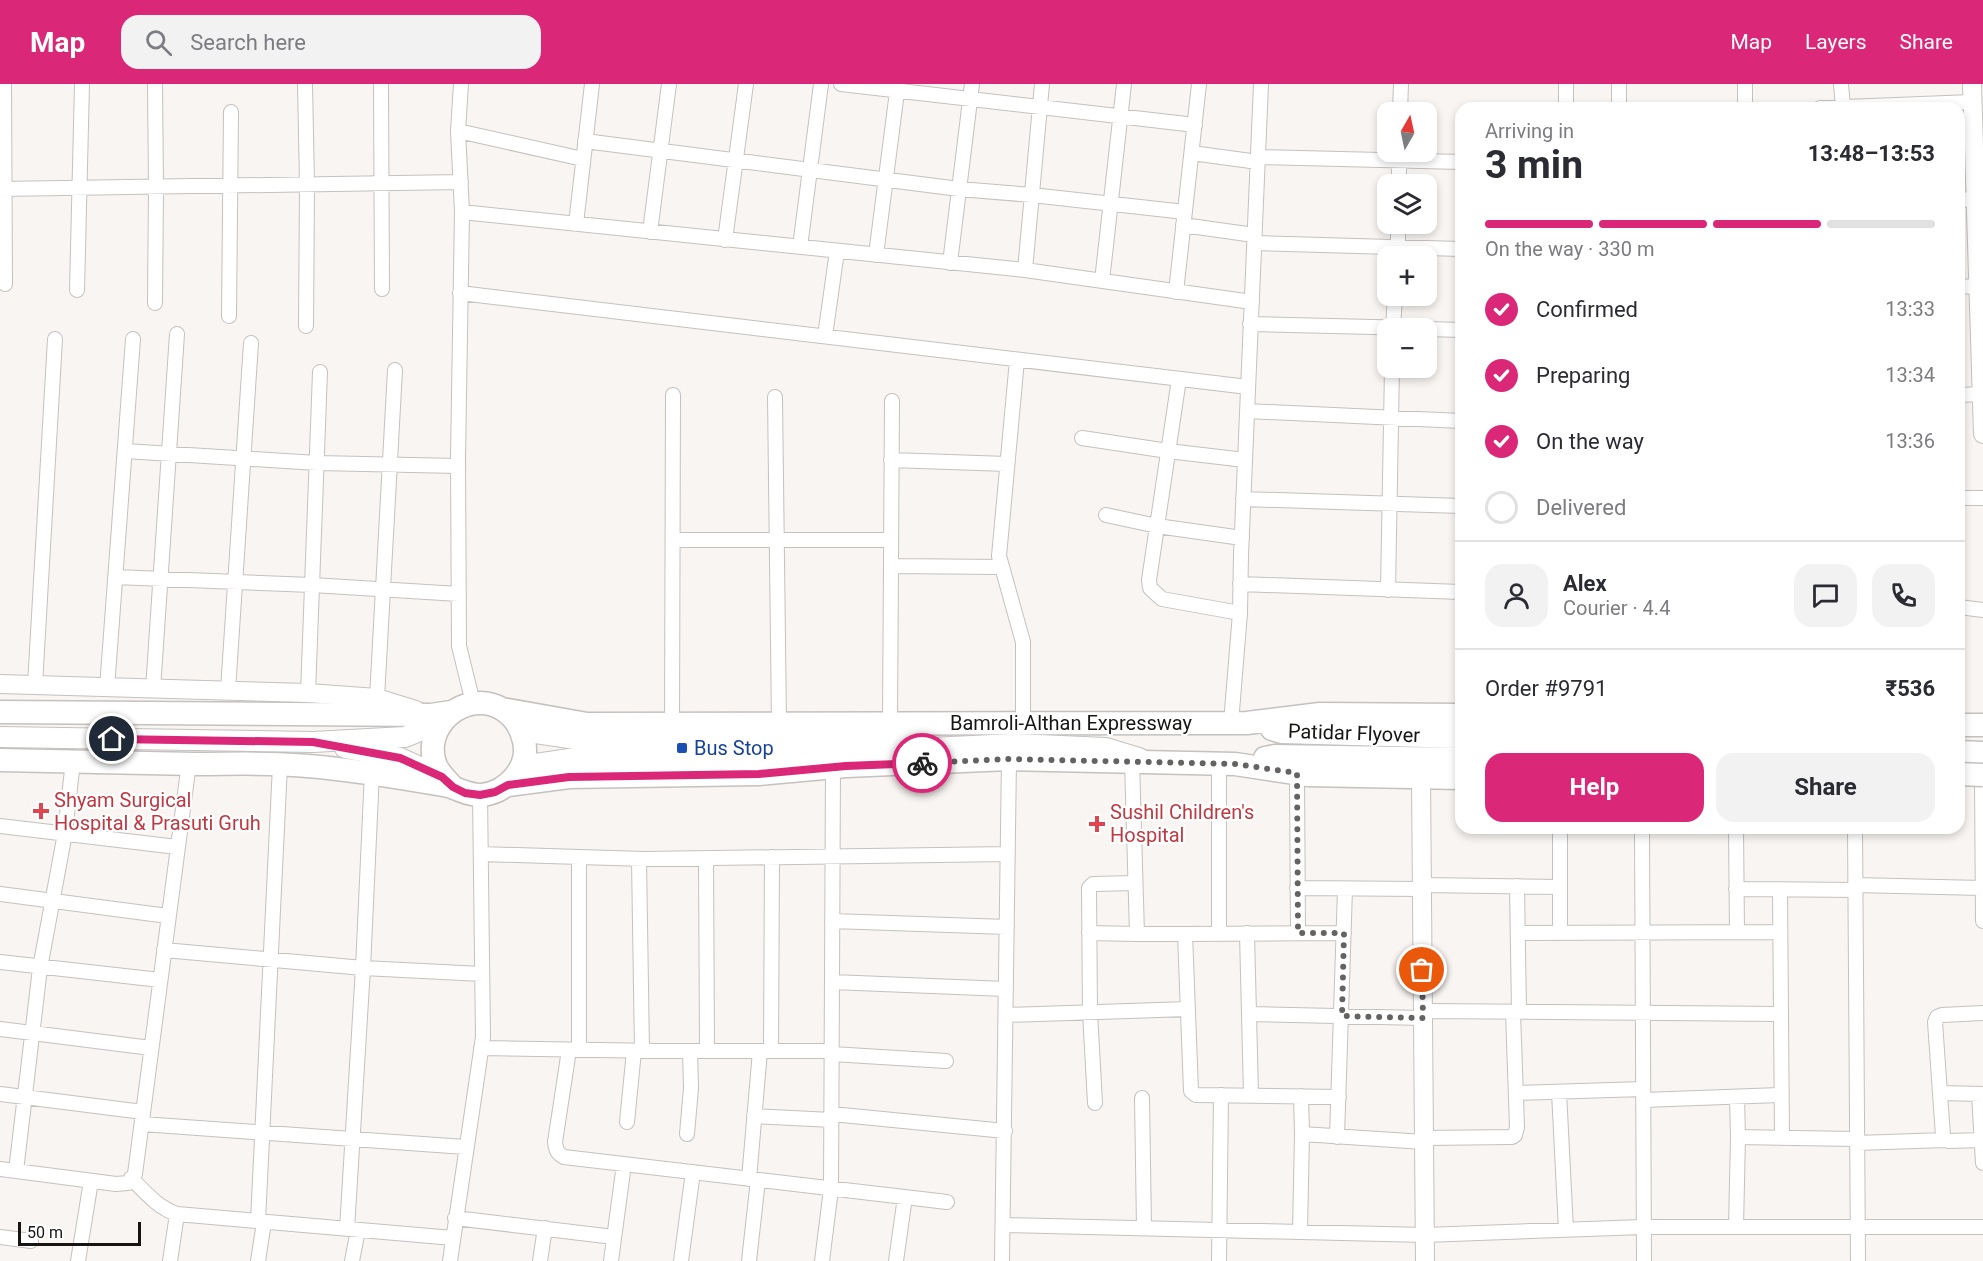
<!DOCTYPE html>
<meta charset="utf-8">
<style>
body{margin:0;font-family:Roboto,sans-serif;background:#f2f2f3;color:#2b2b33;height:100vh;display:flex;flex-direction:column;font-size:22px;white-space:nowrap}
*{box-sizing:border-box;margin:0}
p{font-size:20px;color:#7c7c81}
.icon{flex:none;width:33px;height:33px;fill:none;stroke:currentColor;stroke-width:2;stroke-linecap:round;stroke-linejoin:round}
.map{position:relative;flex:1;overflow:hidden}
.details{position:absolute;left:1455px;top:18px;width:510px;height:732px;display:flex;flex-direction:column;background:#fff;border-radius:18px;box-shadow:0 3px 9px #0003}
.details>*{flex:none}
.needle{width:39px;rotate:9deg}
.fabs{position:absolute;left:1377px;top:18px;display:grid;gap:12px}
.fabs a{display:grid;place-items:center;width:60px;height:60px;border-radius:12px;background:#fff;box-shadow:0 3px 9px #0003;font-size:30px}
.scale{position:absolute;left:18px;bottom:15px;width:123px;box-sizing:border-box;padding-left:6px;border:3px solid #161514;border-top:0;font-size:16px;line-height:21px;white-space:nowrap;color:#161514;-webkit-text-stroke:4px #fff;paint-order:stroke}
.pin{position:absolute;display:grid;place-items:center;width:51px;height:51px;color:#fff;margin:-26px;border:3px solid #fff;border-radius:50%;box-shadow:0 2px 6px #0007}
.courier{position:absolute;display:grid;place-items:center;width:60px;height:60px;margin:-30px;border:4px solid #db2777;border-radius:50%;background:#fff;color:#222;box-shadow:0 2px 8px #0007}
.head em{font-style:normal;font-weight:700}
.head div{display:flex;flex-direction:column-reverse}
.head{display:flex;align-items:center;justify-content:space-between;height:102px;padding:0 30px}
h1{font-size:39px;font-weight:700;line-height:45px}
.bar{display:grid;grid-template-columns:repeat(4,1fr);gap:9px 6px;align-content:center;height:72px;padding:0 30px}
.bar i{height:8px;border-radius:4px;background:#e1e1e2}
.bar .on{background:#db2777}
.bar p{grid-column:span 4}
.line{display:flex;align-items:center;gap:15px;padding:0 30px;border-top:2px solid #e1e1e2}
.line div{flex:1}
.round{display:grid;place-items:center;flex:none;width:63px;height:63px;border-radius:18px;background:#f2f2f3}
ol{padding:0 30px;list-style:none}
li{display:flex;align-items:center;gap:18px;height:66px}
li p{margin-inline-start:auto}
li .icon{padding:6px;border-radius:50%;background:#db2777;color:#fff;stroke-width:4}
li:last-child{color:#7c7c81}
li i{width:33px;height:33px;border:3px solid #e1e1e2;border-radius:50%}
.action{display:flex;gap:12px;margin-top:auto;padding:12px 30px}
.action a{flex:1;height:69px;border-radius:18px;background:#db2777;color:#fff;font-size:24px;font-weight:700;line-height:69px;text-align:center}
.action a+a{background:#f2f2f3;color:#2b2b33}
header{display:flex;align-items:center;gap:36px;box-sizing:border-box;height:84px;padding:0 30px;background:#db2777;color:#fff}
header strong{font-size:28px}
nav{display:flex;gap:33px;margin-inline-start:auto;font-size:21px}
.search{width:420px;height:54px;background:#f2f2f3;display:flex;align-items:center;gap:15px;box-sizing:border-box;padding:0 21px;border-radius:18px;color:#7c7c81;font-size:22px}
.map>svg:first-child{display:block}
</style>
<header>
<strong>Map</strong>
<div class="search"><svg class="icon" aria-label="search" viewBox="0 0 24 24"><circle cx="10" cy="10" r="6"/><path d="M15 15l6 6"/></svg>Search here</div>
<nav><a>Map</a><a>Layers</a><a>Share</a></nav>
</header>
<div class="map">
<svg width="1983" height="1177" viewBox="0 0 1983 1177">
<rect width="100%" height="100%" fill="#f9f5f2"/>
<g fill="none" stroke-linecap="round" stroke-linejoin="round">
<defs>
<path id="minor" d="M4,0L5,200
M305,0L307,101L306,242
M381,0L382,205
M461,0L458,47L462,128L458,373L459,562L473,619
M841,0L1195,41
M1566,0V24
M1619,0V24
M1841,0L1843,23
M1745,24V0
M1820,24L1972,18
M1400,28L1401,0
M458,47L583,75
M585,57L959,105L1032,111L1185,128
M1192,69L1258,78
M1258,73L1461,78
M1399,100V70
M0,105L461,98
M1959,116L1975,115
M462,128L1025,186L1042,0
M576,140L592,0
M1183,141L1254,151
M650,148L669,0
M725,156L746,0
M1254,159L1461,165
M800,163L821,0
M1398,170V140
M876,171L898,0
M950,179L972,0
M1025,186L1252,218
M1102,197L1124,0
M1959,203L1978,202
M77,206L82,0
M1176,208L1199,0
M460,209L1248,303
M155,219L156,103L155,0
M229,232L231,28
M1250,240L1414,244
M1393,244L1395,212
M1426,245L1461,246
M825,252L837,167
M1017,276L999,472L1023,558V638
M1179,295L1149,496L1150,504L1162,515L1240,529
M1959,311L1982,310
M775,313L779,640
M1247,327L1461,337
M1082,354L1168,367L1245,376
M125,367L317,379L458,382
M891,376L1007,380
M1959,414H1983
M1243,415L1461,422
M1106,431L1157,442L1242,454
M673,456H891
M891,482L1002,483
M115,493L312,501L459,510
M1240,500L1461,508
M1388,506L1392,284
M1959,523L1983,526
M35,601L55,255
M107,604L133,255
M153,605L177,250
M228,606L251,259
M308,609L320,288
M377,614L395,286
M890,639L892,317
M1231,639L1240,529L1241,471L1261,0
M672,640L673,311
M1132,677L1137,850H1185
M1297,689L1298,849
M1982,698L1983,837
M0,742L177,763
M1560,744V848
M1642,744L1644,1177
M1736,744L1737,848
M1855,744L1858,1177
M481,770L644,775L1008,770
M706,774L707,967
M639,775L642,967
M1422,801L1560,803
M1855,801L1982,804
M1517,802L1519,928
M1297,804L1422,805
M1736,805L1855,806
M1780,807L1782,1054
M0,810L168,832
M832,837L1007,843
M1089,849L1137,850
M1219,849V679
M1247,849L1251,1011
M1518,849L1780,848
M164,866L363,884L482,890
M0,878L160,896
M832,898L1006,905
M1423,927L1781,930
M1250,930L1423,934
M1006,931L1188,925
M0,945L151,964
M481,964L659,967H832
M569,966L555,1058C556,1066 557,1069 564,1073L947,1118
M579,966V773
M771,967L772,773
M832,970L946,977
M1559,1008L1566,1146
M1516,1009L1643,1005
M1940,1009L1983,1010
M0,1010L143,1028
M1979,1010L1983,1079
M1339,1013L1196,1011L1191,1007L1185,850L1344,849
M1142,1014L1144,1144
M1643,1016L1781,1011
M1095,1019L1090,928L1089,804L1093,800L1135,799
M832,1030L1005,1047
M754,1032L832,1036
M627,1038L634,967
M142,1040L465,1063
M687,1050L691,1004L690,967
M1302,1050L1424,1058
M1337,1053L1345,805
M1738,1053L1857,1055
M1424,1054L1512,1053L1515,1051L1517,1043L1513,928
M1982,1056L1949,1057L1945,1056L1943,1052L1935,938L1937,933L1942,931L1983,929
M1857,1059L1945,1056
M0,1085L116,1100L128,1099L135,1090L189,679
M16,1087L40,884L65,749L73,677
M131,1094C145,1108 158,1124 177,1130L453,1154
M749,1095L760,967
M455,1134L614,1153
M258,1137L280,681
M1003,1141L1425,1151L1643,1143H1983
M1736,1143L1738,1053L1737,1013
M347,1145L363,884L372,688
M1300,1148L1302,1050L1301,1012
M0,1153L31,1157
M78,1177L91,1097
M170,1177L177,1130
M258,1177L264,1138
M352,1177L358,1146
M450,1177L483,953L480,711
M540,1177L545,1144
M611,1177L624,1080
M681,1177L693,1088
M749,1177L758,1096
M822,1177L831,1105L833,683
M896,1177L905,1113
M1002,1177L1009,675
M1219,1177L1221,1011"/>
<path id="tertiary" d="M1972,0L1983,350
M0,600L308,609L377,614L416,626
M1421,694L1425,1177"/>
<path id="secondary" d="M522,647L583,656L908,651
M0,653L313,658L405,653L441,638
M345,664L400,674L442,693
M522,682L583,673L718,674L1014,660L1106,664L1139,674"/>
<path id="primary" d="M502,625L587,640L1247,639L1320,630L1461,631
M0,628L431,631L451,628
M1959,641H1983
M1272,645L1282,648L1461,653
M1959,668L1983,669
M1265,674L1275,672L1461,675
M0,676C65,677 130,679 195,680C233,680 271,678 308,682C354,686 398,693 443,701C456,703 468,712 482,711C507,708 530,684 524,657C521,644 514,632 502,625C466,604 420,642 436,682C440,690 446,696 453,703
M508,701L569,693L759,690L846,682L1009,675L1235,680L1308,691L1461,694"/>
</defs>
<use href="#minor" stroke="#c5c1bf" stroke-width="16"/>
<use href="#tertiary" stroke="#c5c1bf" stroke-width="20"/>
<use href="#secondary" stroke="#c5c1bf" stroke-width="22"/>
<use href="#primary" stroke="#c5c1bf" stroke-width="25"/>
<use href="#minor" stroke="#fff" stroke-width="14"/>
<use href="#tertiary" stroke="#fff" stroke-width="18"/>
<use href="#secondary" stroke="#fff" stroke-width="20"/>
<use href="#primary" stroke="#fff" stroke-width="22"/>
<defs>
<path id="primary-bridge" d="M1959,690L1983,691"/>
</defs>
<use href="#primary-bridge" stroke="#c5c1bf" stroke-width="25" stroke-linecap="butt"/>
<use href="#primary-bridge" stroke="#fff" stroke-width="22"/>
</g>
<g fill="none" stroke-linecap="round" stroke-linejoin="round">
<path stroke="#656362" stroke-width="6" stroke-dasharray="0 10.8" d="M922,679L1009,675L1235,680L1297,689L1298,849H1344L1342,932L1423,934L1422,886"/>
<path stroke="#db2777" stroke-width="8" d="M112,655L313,658L400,674L442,693L453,703L465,709L480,711L495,708L508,701L569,693L759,690L846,682L922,679"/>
</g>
<rect fill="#1a4fb4" stroke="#fff" stroke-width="2" x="676" y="658" width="12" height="12" rx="3"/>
<g fill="#e0444e" stroke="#fff" stroke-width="2">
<path d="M38 718h6v6h6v6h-6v6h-6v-6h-6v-6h6z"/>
<path d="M1094 731h6v6h6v6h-6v6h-6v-6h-6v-6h6z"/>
</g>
<g text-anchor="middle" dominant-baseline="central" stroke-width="4.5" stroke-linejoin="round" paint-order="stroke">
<g font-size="20" fill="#161514" stroke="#fff">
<text x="1071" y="639">Bamroli-Althan Expressway</text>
<text transform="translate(1354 649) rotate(2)">Patidar Flyover</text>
</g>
<g font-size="20" fill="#164399" stroke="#fff" text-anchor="start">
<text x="694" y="664">Bus Stop</text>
</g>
<g font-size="20" fill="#be3a42" stroke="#fff" text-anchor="start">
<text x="54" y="716">Shyam Surgical<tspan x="54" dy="23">Hospital &amp; Prasuti Gruh</tspan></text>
<text x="1110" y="728">Sushil Children's<tspan x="1110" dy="23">Hospital</tspan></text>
</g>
</g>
</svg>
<div class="fabs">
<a><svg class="needle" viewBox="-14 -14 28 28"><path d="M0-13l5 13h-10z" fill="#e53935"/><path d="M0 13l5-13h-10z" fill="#7c7c81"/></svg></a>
<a><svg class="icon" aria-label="layers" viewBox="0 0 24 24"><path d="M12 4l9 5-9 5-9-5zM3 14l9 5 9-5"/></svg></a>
<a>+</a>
<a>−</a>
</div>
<div class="scale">50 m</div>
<div class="pin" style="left:1422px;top:886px;background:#ea580c"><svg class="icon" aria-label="bag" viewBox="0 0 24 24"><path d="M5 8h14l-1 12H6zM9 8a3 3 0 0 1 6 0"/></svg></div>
<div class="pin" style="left:112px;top:655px;background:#1f2937"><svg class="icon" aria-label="home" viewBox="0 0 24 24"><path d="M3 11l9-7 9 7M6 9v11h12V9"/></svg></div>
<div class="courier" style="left:922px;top:679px"><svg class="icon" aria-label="bike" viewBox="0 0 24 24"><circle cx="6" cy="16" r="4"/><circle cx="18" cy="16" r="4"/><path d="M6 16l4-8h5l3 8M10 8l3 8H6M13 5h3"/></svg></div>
<section class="details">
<div class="head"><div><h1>3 min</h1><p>Arriving in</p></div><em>13:48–13:53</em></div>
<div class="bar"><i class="on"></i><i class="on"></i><i class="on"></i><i></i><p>On the way · 330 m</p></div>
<ol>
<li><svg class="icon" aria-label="check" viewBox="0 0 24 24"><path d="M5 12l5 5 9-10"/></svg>Confirmed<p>13:33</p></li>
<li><svg class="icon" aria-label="check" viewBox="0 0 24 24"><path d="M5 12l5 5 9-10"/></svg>Preparing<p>13:34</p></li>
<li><svg class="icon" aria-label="check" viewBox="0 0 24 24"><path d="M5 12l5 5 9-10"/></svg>On the way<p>13:36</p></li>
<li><i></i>Delivered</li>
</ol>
<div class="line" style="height:108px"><a class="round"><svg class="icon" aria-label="person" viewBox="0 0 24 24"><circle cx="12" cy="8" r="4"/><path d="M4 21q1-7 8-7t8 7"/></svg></a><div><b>Alex</b><p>Courier · 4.4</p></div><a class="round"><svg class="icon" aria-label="chat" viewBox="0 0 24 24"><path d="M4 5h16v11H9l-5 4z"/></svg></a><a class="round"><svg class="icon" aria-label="phone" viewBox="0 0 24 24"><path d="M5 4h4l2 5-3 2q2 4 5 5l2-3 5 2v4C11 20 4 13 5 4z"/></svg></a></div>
<div class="line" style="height:78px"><div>Order #9791</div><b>₹536</b></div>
<div class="action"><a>Help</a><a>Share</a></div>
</section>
</div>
